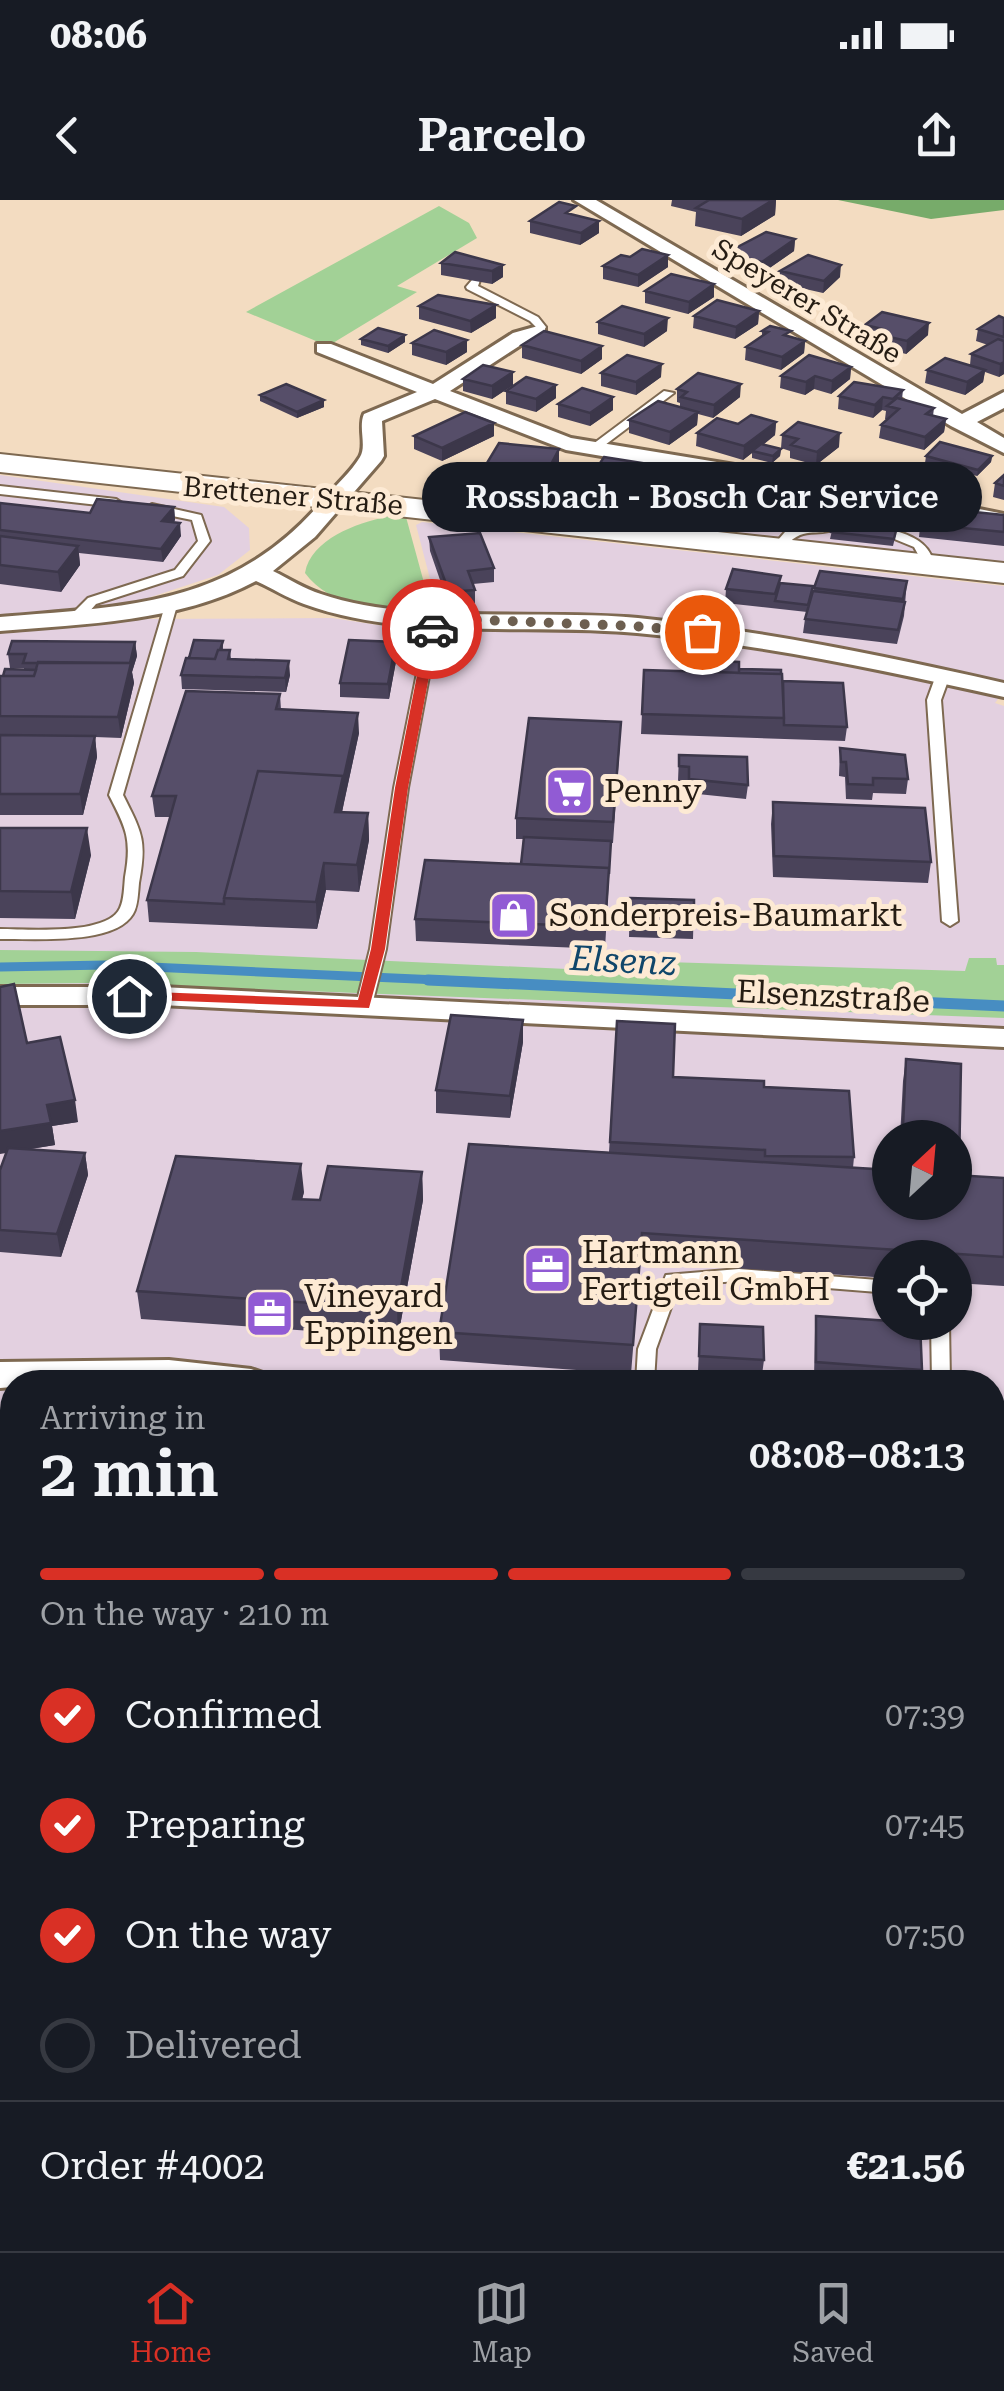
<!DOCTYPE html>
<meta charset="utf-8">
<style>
body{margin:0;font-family:"Roboto Serif",serif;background:#20242c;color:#f1f3f6;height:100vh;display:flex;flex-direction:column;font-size:38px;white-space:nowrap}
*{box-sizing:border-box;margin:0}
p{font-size:32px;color:#9ea1a6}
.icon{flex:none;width:55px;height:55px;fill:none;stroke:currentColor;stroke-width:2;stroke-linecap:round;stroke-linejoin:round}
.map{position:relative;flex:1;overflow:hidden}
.sheet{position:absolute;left:0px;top:1170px;width:1005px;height:882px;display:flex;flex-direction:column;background:#171b24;border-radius:40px 40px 0 0;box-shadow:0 2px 8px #0004}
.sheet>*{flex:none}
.needle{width:65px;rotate:26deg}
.buttons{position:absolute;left:872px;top:920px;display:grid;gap:20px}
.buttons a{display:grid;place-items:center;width:100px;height:100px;border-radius:50%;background:#171b24;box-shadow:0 2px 8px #0004;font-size:50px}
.pin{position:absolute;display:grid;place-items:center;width:85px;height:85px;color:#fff;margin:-42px;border:5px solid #fff;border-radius:50%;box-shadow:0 2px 10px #0007}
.courier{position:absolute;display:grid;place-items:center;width:100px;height:100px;margin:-50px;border:8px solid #d93025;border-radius:50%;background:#fff;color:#222;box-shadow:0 2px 12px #0007}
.bubble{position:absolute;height:70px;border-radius:35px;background:#171b24;box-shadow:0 2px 8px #0004;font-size:32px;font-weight:600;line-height:70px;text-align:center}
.head em{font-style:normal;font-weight:600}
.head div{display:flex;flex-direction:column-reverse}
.head{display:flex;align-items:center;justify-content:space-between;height:170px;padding:0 40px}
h1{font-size:65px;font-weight:600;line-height:75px}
.bar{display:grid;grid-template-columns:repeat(4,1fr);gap:15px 10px;align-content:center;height:120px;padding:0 40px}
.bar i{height:12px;border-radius:8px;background:#363941}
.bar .current{background:#d93025}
.bar p{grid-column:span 4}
.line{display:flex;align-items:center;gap:25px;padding:0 40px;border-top:2px solid #363941}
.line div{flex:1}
ol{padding:0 40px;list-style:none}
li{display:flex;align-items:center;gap:30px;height:110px}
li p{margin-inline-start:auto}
li .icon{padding:10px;border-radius:50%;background:#d93025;color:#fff;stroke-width:4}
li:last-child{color:#9ea1a6}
li i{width:55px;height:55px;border:5px solid #363941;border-radius:50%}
.status{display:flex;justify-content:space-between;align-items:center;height:70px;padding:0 50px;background:#171b24;direction:ltr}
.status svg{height:28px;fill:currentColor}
header{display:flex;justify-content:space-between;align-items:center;height:130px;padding:0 40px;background:#171b24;font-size:45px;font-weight:600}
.tabs{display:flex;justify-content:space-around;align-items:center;height:140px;border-top:2px solid #363941;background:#171b24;font-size:28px;color:#9ea1a6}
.tabs a{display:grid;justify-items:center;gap:5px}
.tabs .current{color:#d93025}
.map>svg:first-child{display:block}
</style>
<div class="status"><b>08:06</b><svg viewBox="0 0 49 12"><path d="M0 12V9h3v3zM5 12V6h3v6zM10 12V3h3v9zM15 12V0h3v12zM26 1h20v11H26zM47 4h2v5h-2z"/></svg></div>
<header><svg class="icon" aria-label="back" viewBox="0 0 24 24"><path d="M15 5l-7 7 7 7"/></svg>Parcelo<svg class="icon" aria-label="share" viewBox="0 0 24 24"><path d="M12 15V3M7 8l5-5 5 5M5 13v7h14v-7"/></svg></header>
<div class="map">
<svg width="1004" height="2051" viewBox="0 0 1004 2051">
<rect width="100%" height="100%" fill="#f3dcc1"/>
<path fill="#e3d0e0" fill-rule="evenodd" d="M0,275L224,307L249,328L250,350L218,375L145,399V419L332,418L404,429H443L416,325L422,322L1004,386V491L995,503L1004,506V1230H993L992,1182H12V1300H0ZM890,938H955V1002H890ZM890,1058H955V1122H890Z
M755,282L914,305L1004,323V364L734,332Z"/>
<path fill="#a2d196" d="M439,6L469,23L477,38L397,86L417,92L328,146L246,112Z
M386,317H406L432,412C390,413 332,410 305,373C311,339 357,323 386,317Z
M0,750L196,752L632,772L633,761L965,771L969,758H996L997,765H1004V818L97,783L0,784Z"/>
<path fill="#77ab6a" d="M838,0H1004V10L931,19Z"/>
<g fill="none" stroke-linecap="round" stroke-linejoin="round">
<path stroke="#478dc2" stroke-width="9" d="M0,767L106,765L483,782"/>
<path stroke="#478dc2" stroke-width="11" d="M428,780L1004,806"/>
<defs>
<path id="lane" d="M472,80H480L478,86L538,117L546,127L542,134H534L536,127L530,121L467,89L466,87Z
M664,191L674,193L597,251H589V247Z
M0,286L116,299L122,303L116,307L0,294Z
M152,304L201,315L210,341L183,376L96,404L82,420H72V414L88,398L175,370L198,341L192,320L148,311L146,308Z
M808,324H833L839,328C814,339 805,322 781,351H773L771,348L785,332Z
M896,331C916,337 934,347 934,369H926L914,347L892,338V332Z
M172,398L178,402L123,595C142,633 147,640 139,683C138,693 138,706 133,714C114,746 33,738 0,739V729C26,729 108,736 120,708C124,700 124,687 125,677C132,639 126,628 109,595L166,402Z
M434,414L440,418L408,588L386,749L372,805L364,810L356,805L370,749L394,588L428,418Z
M942,474L949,478L941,500L958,721L950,726L942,721L927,500L935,478Z
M739,1069L890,1081V1093L739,1081L679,1085L656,1149L654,1182H636L638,1149L666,1075Z
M931,1122H949L950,1182H932Z"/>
<path id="street" d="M574,0H596L962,214L1004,192V208L977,222L1004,238V253L951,226Z
M538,126L545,128V136L527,141L450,191L571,238L875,288L1004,314V328L875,302L566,250L435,199L382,221L384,256L381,261L315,337L273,371C289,379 305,389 321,394C411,425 542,409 638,418C763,431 882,455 1004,483V497C882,470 762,444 637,433C530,423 405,441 304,404C287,398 272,388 256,381C179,422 85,424 0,431V417C131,406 234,406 325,298C336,285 351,272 360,257C367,246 358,227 364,214L417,192L317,152V144H331L433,184L513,133Z
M0,787H161L1004,829V847L161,805H0Z
M169,1160L251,1169L263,1173L268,1182H12V1187L0,1188V1162Z
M992,1238H1004V1264H992Z
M992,1856L1004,1861V1908L992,1904Z
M343,2040H397L402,2051H348Z"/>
<path id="secondary" d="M0,254L1004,363V383L0,272Z
M992,1353H1004V1397H992Z
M0,1410H12V1455L0,1456Z"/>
</defs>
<use href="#lane" stroke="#7e6951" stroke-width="4"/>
<use href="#street" stroke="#7e6951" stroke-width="6"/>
<use href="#secondary" stroke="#7e6951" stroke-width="4"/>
<use href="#lane" fill="#fff" fill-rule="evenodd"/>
<use href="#street" fill="#fff" fill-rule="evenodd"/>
<use href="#secondary" fill="#fff" fill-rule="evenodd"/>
<defs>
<path id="rail-far1" d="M992,1307H1004
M992,1328H1004"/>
<path id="rail" d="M0,1388L12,1386"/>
</defs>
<use href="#rail-far1" stroke="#8e7e6c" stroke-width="11"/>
<use href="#rail" stroke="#8e7e6c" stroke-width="14"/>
<use href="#rail-far1" stroke="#fdead4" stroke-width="8" stroke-dasharray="22" stroke-linecap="butt"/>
<use href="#rail" stroke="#fdead4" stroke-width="10" stroke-dasharray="29" stroke-linecap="butt"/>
</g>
<path fill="#4a435a" d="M672,0H776L775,15L741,36L695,26L696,12L671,6Z
M576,15L599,33L580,45L530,33V21Z
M795,39L794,51L761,74L725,66L726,53Z
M455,52L503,77L492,84L441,75V63Z
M668,55V67L638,87L603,79V66L630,57Z
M780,71L840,77L823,93L779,83Z
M714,84V97L688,114L645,103V91Z
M419,106L496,118L471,133L419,119Z
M759,111L758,124L735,139L693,128L694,116Z
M1004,118V174L999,177L985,172L983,182L965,195L925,183L927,170L970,165L971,154L988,145L976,141L978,129Z
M598,122L667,131L644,147L598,134Z
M865,125L928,135L906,154L875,146L876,140L863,138Z
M762,131L805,141L804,153L781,170L745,160L746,147L762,136Z
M405,135V142L388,153L361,145V139Z
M467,140V152L446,165L412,155V143Z
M522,145L602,146V159L581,174L522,158Z
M851,167L850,179L831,194L814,189L805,195L780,188L781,176Z
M601,173L661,177L636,195L601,186Z
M463,179L513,185L492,199L463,191Z
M556,185V198L536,212L506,204V191Z
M677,189L740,197L713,218L698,214L697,225L669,245L629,233V220L680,207V203L677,202Z
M903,190L902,199L934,208L933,216L946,219L944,232L924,250L879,238L881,225L887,220L885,219L886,211L882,210L873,218L838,209L839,196Z
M260,195L324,200V207L297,218L260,201Z
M558,204L613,210L590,226L558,217Z
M776,222L775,235L763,245L781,249L780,256L772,263L752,258V253L743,260L696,246L697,233L738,224Z
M494,223V236L442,261L414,249V236Z
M782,235L839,247L816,265L790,258V251L781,248Z
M559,249V263L548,283L487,276V263Z
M926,256H992L991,262L977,276L925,263Z
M728,275L727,288L717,309L663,301V288Z
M1004,275V300L993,297L995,283Z
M648,277L634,299L589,293V280Z
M785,287L781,302L751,299V292Z
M796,300L925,307L1004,315V346L919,337L920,327L898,325L893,346L830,339L835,318L795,314Z
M0,303L90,313L174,307L175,320L174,322L181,336L163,362L79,353L80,365L61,392L0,384Z
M429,337L494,368V382L473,384L475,390V403L449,406L430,351Z
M781,376L780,383L813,386L807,412L725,403L726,389Z
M907,381L904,416L897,444L803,433L805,419L814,388Z
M223,441V450H230L231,459L290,475L286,492L182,489L181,475L189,458Z
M135,442L137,456L132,472L134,483L121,538L95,537L97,557L83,615H0V476L24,469V468H10L8,454Z
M396,442L397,456L389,499L340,497V483Z
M739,469L783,481L847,527L845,541L641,534L644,470L691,471Z
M280,494L281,510L359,533L342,612L368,613L369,640L359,692L326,690L317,729L149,722L147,700L170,617H155L152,596Z
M620,543L613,643H611L605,749L416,741L415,719L521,664L523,639H516V618Z
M840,548L908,579L906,594L873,593L872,600L846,599L845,577L839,576Z
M679,555L748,585L746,599L688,593L689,581H678Z
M773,602L931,662L928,683L773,677L771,624Z
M0,628L91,655L75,719L0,718Z
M630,698L694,700L693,739L629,737Z
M523,820V842L510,918L436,913V890Z
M617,821L675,824L673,877L764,881V887L849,891L854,957L853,968L890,970V1002H955V938H900L903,881L906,859L961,864L958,975L1004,978V1086L955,1083V1058H890V1078L640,1062L631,1174L440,1160L439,1132L469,944L609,952Z
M27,843L78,922L52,926L55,945L30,949L85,953L88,975L61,1057L0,1052V970L6,953Z
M422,972L423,1000L398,1137L141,1119L137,1091L304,992L302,999L320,1000Z
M816,1116L922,1170L920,1182H882L814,1178L815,1131Z
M700,1124L764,1160L762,1175L698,1171Z
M992,1703L1004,1712V1813L992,1803Z
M1004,2035L990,2051H965L952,2040H992Z
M126,2040H223L210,2051H135Z
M517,2040H540L528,2051Z"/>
<path fill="#3c374a" d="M773,0H776L775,15L741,36L742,19Z
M599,21V33L580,45L581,33Z
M795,39L794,51L761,74L762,62Z
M668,55V67L638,87V75Z
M503,65V77L492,84V71Z
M841,65L840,77L823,93L824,81Z
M714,84V97L688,114L689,102Z
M496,105V118L471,133L470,121Z
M759,111L758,124L735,139L736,127Z
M668,118L667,131L644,147V134Z
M929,123L928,135L906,154L907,141Z
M405,135V142L388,153V146Z
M467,140V152L446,165V152Z
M805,141L804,153L781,170L782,157Z
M602,146V159L581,174V161Z
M1004,162V174L999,177L1000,164Z
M662,164L661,177L636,195V182Z
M851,167L850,179L831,194L832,181Z
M985,170L983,182L965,195L967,182Z
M513,172V185L492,199V186Z
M815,176L814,189L805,195L806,182Z
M741,184L740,197L713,218L714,205Z
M556,185V198L536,212V199Z
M613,197V210L590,226V213Z
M883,197L882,210L873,218L875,205Z
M324,200V207L297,218V212Z
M698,212L697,225L669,245L670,232Z
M946,219L944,232L924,250L925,237Z
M776,222L775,235L743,260L744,246Z
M494,223V236L442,261V248Z
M840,233L839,247L816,265L817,252Z
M559,249V263L548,283V270Z
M781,249L780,256L772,263L773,256Z
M992,256L991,262L977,276L978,270Z
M648,264V277L634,299L635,286Z
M728,275L727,288L717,309L718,295Z
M174,307L175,320L163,334L162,321Z
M180,323L181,336L163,362L161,349Z
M78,346L80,365L61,392L58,372Z
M135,442L137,456L132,472L134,483L121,538L118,517Z
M396,442L397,456L389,499L388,484Z
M289,461L290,475L286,492L285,478Z
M358,513L359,533L344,602L343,581Z
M95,536L97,557L83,615L80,594Z
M343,576L344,602L337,638L335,612Z
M368,613L369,640L359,692L357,665Z
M87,628L91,655L75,719L71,692Z
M324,663L326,690L317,729L316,702Z
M523,820V842L510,918V896Z
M75,900L78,922L52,926L55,945L0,954V931L47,905Z
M85,953L88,975L61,1057L57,1034Z
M301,964L304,992L295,1027L293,999Z
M422,972L423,1000L398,1137L397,1109Z
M1004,1585V1597L992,1606L995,1592Z
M12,1716V1739L0,1744V1721Z
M12,1930V1953H11L5,1933Z
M1004,2027V2035L990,2051H983Z
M204,2040H223L210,2051H191Z
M528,2040H540L528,2051Z"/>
<path fill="#564e69" stroke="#3c374a" stroke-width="2.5" d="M709,0H773L742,19L696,8Z
M559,2L576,6L566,13L599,21L581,33L530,21Z
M766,32L795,39L762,62L726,53Z
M642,49L668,55L638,75L603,66L621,55L630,57Z
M455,52L503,65L492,71L441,63Z
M808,55L841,65L824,81L780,71Z
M671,74L714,84L689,102L645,91Z
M438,95L496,105L470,121L419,106Z
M717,100L759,111L736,127L694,116Z
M622,106L668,118L644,134L598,122Z
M882,112L929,123L907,141L876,134L882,129L865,125Z
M999,116L1004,118V137L978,129Z
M770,126L791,131L784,135L805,141L782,157L746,147L768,132L762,131Z
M378,128L405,135L388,146L361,139Z
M434,130L467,140L446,152L412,143Z
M544,131L602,146L581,161L522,145Z
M998,139L1004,141V162L1000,164L971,154Z
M627,155L662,164L636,182L601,173Z
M809,155L851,167L832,181L815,176L806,182L781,176Z
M945,158L985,170L967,182L927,170Z
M483,165L513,172L492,186L463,179Z
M698,173L741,184L714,205L681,197L687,192L677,189Z
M526,177L556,185L536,199L506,191Z
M854,182L903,190L893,199L883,197L875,205L839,196Z
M286,184L324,200L297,212L260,195Z
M582,188L613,197L590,213L558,204Z
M897,198L934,208L926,214L946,219L925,237L881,225L899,209L887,206Z
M658,201L698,212L670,232L629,220Z
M465,212L494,223L442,248L414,236Z
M751,215L776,222L744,246L697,233L717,218L738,224Z
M798,222L840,233L817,252L791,245L798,239L782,235Z
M940,242L992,256L978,270L926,256Z
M499,243L559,249L548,270L487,263Z
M761,244L781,249L773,256L752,251Z
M604,257L648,264L635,286L589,280Z
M674,268L728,275L718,295L663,288Z
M1004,275V286L995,283Z
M802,281L927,294L924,307L1004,315V332L921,324L923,314L796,300Z
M755,283L785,287L781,295L751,292Z
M97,299L174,307L162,321L180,323L161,349L0,330V303L90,313Z
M836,311L899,318L894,339L831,332Z
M480,333L494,368L468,371L475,390L449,392L429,337Z
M0,336L78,346L58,372L0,365Z
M733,369L781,376L775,394L726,389Z
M820,371L907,381L903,399L814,388Z
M780,383L813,386L808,405L775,401Z
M813,391L905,402L898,430L805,419Z
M194,440L223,441L220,450H218L215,459L189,458Z
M349,440L396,442L388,484L340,483Z
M12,441L135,442L130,463H23L26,454H8Z
M218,450H230L228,459L289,461L285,478L181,475L186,458L215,459Z
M691,460L739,462V473L691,471Z
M38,462L131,463L118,517L0,516V476H34Z
M5,469L36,470L34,476H3Z
M739,469L781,470V474L739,473Z
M644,470L782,474L784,518L642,514Z
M783,481L843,483L847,527L784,525Z
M186,491L280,494L276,509L358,513L343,581V576L258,571L224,698V704L147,700L176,596H152Z
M529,518L621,522L613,622L516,618Z
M0,535L95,536L80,594H0Z
M840,548L905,555L908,579L873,578V585L848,584L846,562H841Z
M679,555L747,557L748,585L689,579V567L679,566Z
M258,571L343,576L335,612L368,613L357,665L324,663L316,702L224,698Z
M773,602L925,608L931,662L774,656Z
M0,628H87L71,692L0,691Z
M524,637L611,641L609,674V668L521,664Z
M425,660L609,668L605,727L415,719Z
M630,698L694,700V724L629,722Z
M14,784L27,843L60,837L75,900L47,905L51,923L0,931V787Z
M451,815L523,820L510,896L436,890Z
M617,821L675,824L673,877L764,881V887L849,891L854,957L765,956V950L610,942Z
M906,859L961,864L959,970L955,969V938H914L915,928L903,927Z
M469,944L890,970V1002H955V975L1004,978V1057L642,1033L633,1145L439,1132Z
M8,948L85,953L57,1034L0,1030V970Z
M176,956L301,964L293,999L320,1000L328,966L422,972L397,1109L137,1091Z
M816,1116L890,1121V1122L920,1123L922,1170L816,1162Z
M700,1124L763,1127L764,1160L699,1156Z
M1004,1495V1585L995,1592L992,1590V1505Z
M6,1625L9,1633L12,1631V1716L0,1721V1627Z
M992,1703L1004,1712V1795L992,1785Z
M12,1823V1930L5,1933L0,1918V1828Z
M992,1965L1004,1974V2027L992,2040Z
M134,2040H204L191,2051H143Z
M618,2040H699L711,2051H607Z
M972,2040H992L984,2050Z"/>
<path fill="#d93025" d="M432,425L438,429L408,588L385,749L369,808L124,799L122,796L129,791L358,800L371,749L395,588L426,429Z"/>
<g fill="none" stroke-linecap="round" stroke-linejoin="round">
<path stroke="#6d5f50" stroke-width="10" stroke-dasharray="0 18" d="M432,429L434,418L454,419L632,426L702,432"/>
</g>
<defs>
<symbol id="supermarket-square" viewBox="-11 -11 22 22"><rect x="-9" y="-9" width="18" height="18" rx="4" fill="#915bd4" stroke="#fdead4"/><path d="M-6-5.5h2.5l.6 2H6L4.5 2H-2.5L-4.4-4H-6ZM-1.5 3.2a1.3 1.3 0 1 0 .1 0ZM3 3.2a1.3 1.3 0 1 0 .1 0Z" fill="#fff"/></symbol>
<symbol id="shop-square" viewBox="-11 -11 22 22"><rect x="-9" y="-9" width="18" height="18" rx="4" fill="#915bd4" stroke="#fdead4"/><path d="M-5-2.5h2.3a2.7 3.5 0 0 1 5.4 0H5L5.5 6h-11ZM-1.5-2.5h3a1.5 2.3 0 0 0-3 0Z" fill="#fff"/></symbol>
<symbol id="office-square" viewBox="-11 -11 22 22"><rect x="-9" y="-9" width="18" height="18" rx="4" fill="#915bd4" stroke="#fdead4"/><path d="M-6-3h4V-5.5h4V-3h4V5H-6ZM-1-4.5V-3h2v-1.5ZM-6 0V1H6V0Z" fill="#fff"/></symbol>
</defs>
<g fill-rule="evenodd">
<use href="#supermarket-square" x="542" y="564" width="55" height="55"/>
<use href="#shop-square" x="486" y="688" width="55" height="55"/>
<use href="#office-square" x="520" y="1042" width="55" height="55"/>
<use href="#office-square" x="242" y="1086" width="55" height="55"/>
</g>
<g text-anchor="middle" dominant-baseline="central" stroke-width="10" stroke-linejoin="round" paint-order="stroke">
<g font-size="28" fill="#251c13" stroke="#fdead4">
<text transform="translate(807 101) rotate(31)">Speyerer Straße</text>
<text transform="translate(293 296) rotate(5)">Brettener Straße</text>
</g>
<g font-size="32" fill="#251c13" stroke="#fdead4" text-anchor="start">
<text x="604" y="591">Penny</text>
<text x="549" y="715">Sonderpreis-Baumarkt</text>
<text x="582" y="1052">Hartmann<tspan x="582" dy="37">Fertigteil GmbH</tspan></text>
<text x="304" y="1096">Vineyard<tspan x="304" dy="37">Eppingen</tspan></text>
</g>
<g font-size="32" fill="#251c13" stroke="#fdead4">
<text transform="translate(833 796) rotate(3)">Elsenzstraße</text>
</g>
<g font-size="35" font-style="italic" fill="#10466a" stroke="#fdead4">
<text transform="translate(623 761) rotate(3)">Elsenz</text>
</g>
</g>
</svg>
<div class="buttons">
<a><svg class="needle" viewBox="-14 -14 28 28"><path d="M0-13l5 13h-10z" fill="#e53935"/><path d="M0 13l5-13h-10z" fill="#9ea1a6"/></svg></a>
<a><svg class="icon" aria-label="locate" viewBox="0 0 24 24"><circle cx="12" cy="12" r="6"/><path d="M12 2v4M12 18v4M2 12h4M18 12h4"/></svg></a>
</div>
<div class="pin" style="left:702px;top:432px;background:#ea580c"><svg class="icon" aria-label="bag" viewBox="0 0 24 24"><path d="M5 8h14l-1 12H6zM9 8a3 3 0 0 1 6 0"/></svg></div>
<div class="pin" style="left:129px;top:796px;background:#1f2937"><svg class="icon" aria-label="home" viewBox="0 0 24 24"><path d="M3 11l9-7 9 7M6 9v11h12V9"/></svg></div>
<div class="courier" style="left:432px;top:429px"><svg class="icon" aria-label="car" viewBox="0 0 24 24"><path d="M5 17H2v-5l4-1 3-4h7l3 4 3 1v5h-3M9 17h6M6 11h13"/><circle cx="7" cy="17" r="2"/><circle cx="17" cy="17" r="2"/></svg></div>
<div class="bubble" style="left:422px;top:262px;width:560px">Rossbach - Bosch Car Service</div>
<section class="sheet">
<div class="head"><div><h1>2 min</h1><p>Arriving in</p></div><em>08:08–08:13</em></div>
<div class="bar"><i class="current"></i><i class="current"></i><i class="current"></i><i></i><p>On the way · 210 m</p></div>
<ol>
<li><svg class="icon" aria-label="check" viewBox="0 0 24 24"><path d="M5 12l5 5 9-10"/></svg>Confirmed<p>07:39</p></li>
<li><svg class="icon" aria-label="check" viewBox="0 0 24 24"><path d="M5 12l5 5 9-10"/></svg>Preparing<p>07:45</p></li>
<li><svg class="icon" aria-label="check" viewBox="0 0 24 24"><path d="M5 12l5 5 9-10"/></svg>On the way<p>07:50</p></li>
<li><i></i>Delivered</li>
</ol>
<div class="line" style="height:130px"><div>Order #4002</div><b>€21.56</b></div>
</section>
</div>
<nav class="tabs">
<a class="current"><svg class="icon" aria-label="home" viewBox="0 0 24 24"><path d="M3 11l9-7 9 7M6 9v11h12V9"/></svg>Home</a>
<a><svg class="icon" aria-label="map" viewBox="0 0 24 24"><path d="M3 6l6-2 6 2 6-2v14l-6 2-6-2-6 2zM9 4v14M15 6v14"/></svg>Map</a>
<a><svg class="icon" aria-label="saved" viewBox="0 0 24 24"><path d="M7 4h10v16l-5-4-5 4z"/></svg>Saved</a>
</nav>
